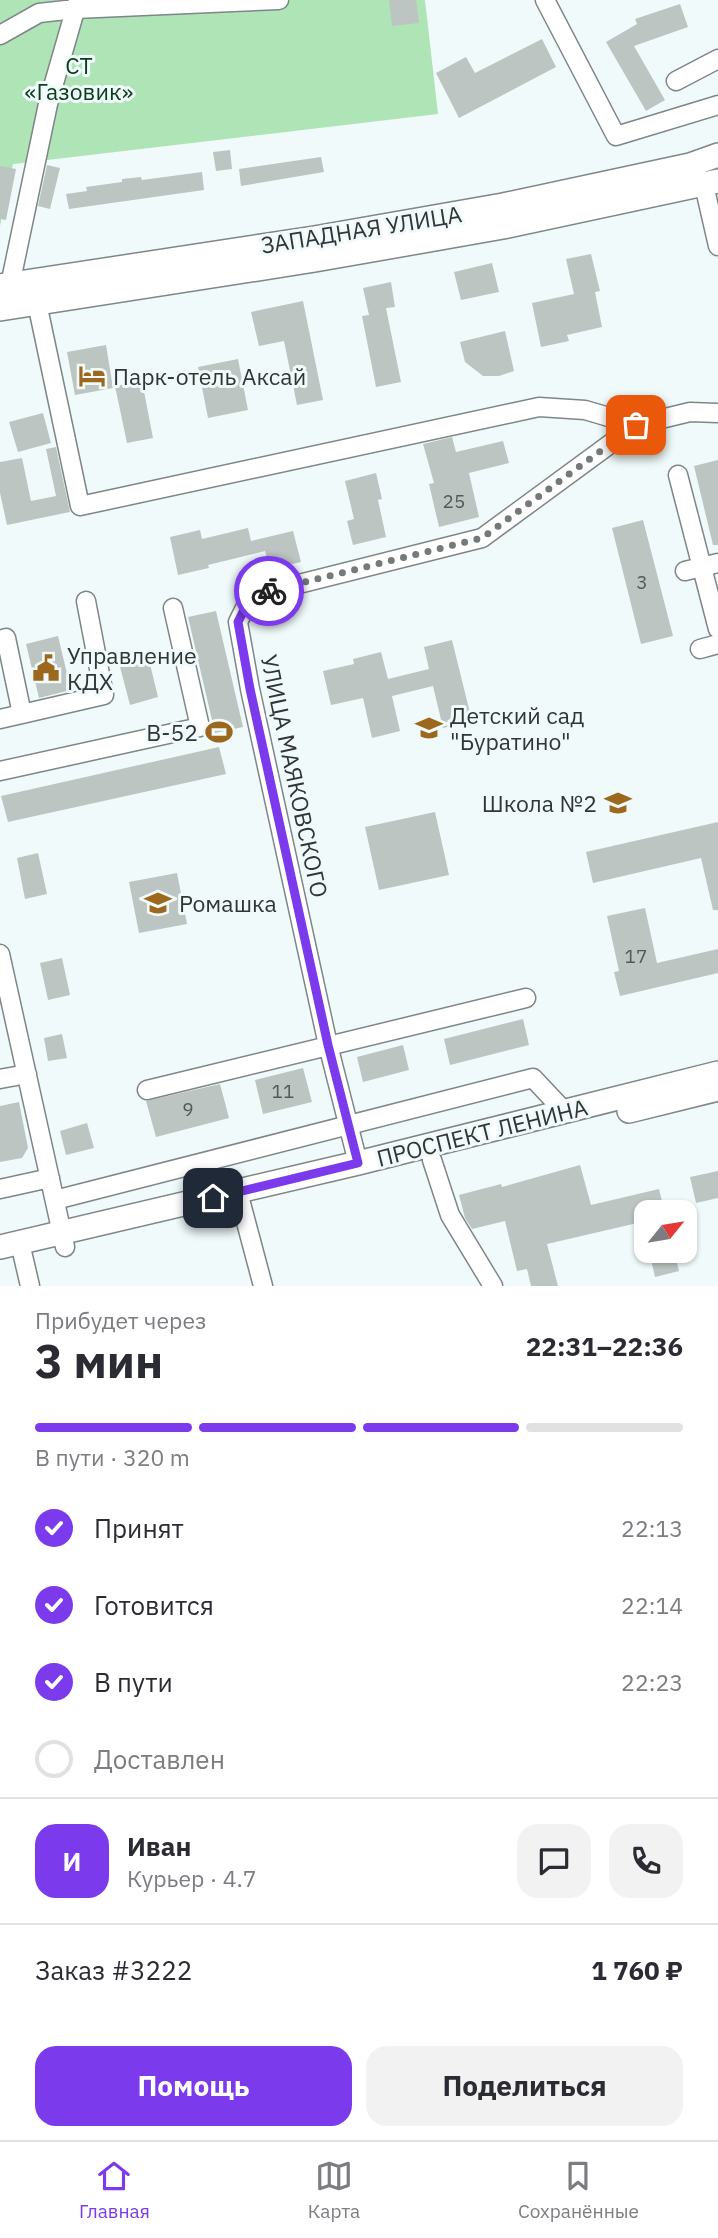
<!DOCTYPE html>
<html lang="ru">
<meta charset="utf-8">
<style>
body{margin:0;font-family:"IBM Plex Sans",sans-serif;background:#f2f2f3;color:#2b2b33;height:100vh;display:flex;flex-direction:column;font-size:26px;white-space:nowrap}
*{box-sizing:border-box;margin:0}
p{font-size:23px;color:#7c7c81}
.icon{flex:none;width:38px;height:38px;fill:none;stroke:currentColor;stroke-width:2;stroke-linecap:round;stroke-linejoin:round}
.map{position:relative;height:1286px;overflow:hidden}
.panel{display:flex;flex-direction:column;background:#fff;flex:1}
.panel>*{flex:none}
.needle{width:46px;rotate:60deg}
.buttons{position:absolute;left:634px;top:1200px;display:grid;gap:14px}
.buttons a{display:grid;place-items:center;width:63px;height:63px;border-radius:14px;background:#fff;box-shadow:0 2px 5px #0004;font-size:35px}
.pin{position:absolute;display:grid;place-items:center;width:60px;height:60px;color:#fff;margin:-30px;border-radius:14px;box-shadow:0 4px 10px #0006}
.courier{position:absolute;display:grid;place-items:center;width:70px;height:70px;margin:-35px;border:5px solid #7c3aed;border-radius:50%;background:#fff;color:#222;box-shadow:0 2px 9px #0007}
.summary em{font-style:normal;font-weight:800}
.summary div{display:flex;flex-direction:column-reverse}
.summary{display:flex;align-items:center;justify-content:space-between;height:119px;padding:0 35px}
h1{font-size:46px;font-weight:800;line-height:52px}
.bar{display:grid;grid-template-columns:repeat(4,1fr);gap:10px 7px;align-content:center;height:84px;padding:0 35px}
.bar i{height:9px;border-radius:5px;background:#e1e1e2}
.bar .active{background:#7c3aed}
.bar p{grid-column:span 4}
.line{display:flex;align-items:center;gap:18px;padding:0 35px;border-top:2px solid #e1e1e2}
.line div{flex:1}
.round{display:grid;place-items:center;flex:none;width:74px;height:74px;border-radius:21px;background:#f2f2f3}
ol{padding:0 35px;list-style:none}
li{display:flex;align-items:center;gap:21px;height:77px}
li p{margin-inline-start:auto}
li .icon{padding:7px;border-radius:50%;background:#7c3aed;color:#fff;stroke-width:4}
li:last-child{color:#7c7c81}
li i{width:38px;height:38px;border:4px solid #e1e1e2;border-radius:50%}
.cta{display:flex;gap:14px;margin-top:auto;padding:14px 35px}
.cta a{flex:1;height:80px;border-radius:21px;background:#7c3aed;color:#fff;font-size:28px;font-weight:800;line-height:80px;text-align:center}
.cta a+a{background:#f2f2f3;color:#2b2b33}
.dock{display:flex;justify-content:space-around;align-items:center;height:98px;border-top:2px solid #e1e1e2;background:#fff;font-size:19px;color:#7c7c81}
.dock a{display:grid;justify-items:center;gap:4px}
.dock .active{color:#7c3aed}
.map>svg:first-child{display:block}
</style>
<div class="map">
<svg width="718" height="1286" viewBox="0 0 718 1286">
<rect width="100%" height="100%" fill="#f0fafa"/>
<path fill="#afe4b6" d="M0,0H425L438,114L13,164L0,226Z"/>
<path fill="#bdc5c3" d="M389,0H416L419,23L392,26Z
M680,4L688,27L634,46L665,100L646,111L606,42L637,24L635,19Z
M542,39L556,67L459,118L436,73L466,57L475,73Z
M230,150L232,169L216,171L213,152Z
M321,157L324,172L241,186L239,169Z
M47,165L60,168L50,209L38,206Z
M0,166L16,169L6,220L0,219Z
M202,172L204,190L69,209L66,194L87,191L86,187L122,182V179L141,177L142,180Z
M591,254L600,291L595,292L602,327L567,335L569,341L541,347L532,303L574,294L566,259Z
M492,263L499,292L461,300L454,272Z
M391,282L395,307L386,308L401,382L376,387L362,316L369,315L363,288Z
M303,301L323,400L297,405L284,341L259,346L251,312Z
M505,331L514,371L499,376H483L465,362L460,342Z
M106,345L113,388L75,395L67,352Z
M238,359L248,410L208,418L198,367Z
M142,381L153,438L127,443L115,386Z
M43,413L51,443L18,452L9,422Z
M452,437L456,452L503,441L509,463L469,473L479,517L439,527L429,484L434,483L423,444Z
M56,447L70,512L7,525L0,493V462L22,458L31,501L56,496L46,449Z
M718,460V545H713L694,466Z
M376,473L382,499L378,500L386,537L353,545L347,521L354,519L345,481Z
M643,520L673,636L641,644L612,528Z
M248,528L251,541L293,531L301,562L270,569L265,551L208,565L209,568L178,575L170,537L200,530L202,539Z
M216,611L243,727L215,733L188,617Z
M58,636L71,690L39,698L26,644Z
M452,640L472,721L443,728L433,686L392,696L400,731L372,738L363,698L331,705L323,671L354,664L353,659L381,652L388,679L429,669L424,647Z
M149,660L158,697L130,705L120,667Z
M219,747L226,774L8,822L1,796Z
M435,812L449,875L379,890L365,827Z
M718,822V910H713L701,858L593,883L586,852Z
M38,853L47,894L25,899L17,858Z
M177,873L187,924L139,933L129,882Z
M645,908L657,963L718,949V973L620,996L614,972L619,971L607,916Z
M62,958L70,995L48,1000L40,963Z
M523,1019L529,1045L450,1065L444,1039Z
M62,1034L67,1058L48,1061L44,1038Z
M403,1045L409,1070L363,1082L357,1057Z
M303,1068L312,1102L263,1114L255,1080Z
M220,1084L229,1118L156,1137L146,1101Z
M19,1102L28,1148L22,1158L0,1162V1106Z
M87,1123L94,1148L66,1155L60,1131Z
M580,1165L591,1205L659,1189L665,1213H646V1221L547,1244L558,1286H531L527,1269L517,1271L505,1221L472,1229L465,1218L459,1195L501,1184L502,1187Z
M718,1171V1198L696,1203L690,1177Z
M649,1251H674L679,1271L655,1277Z"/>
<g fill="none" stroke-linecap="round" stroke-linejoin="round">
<defs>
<path id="minor" d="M545,0L616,136L718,105
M0,35L39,13L75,9L279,0
M676,81L718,59
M704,185L718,246
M10,285L48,104L78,0
M37,303L80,506L539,407L585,410L636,425
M678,475L718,629
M685,571L718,563
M0,640L6,638L22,714L0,719
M700,649L718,644
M22,714L104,695L86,601
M0,771L200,727L173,608
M0,954L65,1247
M0,1079L27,1074
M147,1090L526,998
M432,1160L450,1215L493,1286
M358,1163L328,1045L250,689L238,622L251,596L482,538L636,425L690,412L718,413
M0,1189L50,1178
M238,1192L263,1286
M55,1200L533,1078L565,1112
M20,1243L30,1286"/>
<path id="major" d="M0,286L314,238L503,205L690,165L718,155
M0,309L315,260L503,227L718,181
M629,1111L718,1089
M0,1247L358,1163L718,1073"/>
</defs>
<use href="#minor" stroke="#7e8687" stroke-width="21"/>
<use href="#major" stroke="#7e8687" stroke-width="26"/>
<use href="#minor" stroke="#fff" stroke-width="18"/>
<use href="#major" stroke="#fff" stroke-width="23"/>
</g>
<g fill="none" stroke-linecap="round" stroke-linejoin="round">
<path stroke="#747a7a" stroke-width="7" stroke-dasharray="0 12.6" d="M269,591L482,538L636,425"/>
<path stroke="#7c3aed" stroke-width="9" d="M213,1198L358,1163L328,1045L250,689L238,622L251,596L269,591"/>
</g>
<defs>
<symbol id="hotel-bare" viewBox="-9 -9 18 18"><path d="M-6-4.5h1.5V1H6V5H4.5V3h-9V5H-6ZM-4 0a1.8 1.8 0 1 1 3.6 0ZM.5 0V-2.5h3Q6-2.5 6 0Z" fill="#9b681d" stroke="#f0fafa" stroke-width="2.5" paint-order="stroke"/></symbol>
<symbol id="civic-bare" viewBox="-9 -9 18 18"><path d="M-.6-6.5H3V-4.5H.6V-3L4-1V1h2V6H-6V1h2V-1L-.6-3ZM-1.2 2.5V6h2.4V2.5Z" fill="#9b681d" stroke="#f0fafa" stroke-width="2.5" paint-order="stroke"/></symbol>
<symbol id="school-bare" viewBox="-9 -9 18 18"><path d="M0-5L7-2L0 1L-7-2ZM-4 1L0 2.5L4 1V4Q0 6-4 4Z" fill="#9b681d" stroke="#f0fafa" stroke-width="2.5" paint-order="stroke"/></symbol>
<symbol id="stadium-bare" viewBox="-9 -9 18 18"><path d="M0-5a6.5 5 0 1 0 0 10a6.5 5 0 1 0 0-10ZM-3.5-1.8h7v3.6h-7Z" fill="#9b681d" stroke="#f0fafa" stroke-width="2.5" paint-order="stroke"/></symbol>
</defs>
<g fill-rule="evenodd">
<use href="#hotel-bare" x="73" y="357" width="38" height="38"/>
<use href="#civic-bare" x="27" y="649" width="38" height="38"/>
<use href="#school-bare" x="410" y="709" width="38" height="38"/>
<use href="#stadium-bare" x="200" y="713" width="38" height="38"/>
<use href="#school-bare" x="599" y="784" width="38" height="38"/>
<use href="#school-bare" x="139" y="884" width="38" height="38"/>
</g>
<g text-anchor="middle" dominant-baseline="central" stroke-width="6" stroke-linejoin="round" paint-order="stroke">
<g font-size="19" fill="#545958">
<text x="454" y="501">25</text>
<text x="642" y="582">3</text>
<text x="636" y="956">17</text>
<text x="283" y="1091">11</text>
<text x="188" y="1109">9</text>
</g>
<g font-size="23" fill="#093e19" stroke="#f0fafa">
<text x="79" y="65">СТ<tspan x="79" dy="26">«Газовик»</tspan></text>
</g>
<g font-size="23" fill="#313535" stroke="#f0fafa">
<text transform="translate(361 229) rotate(-9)">ЗАПАДНАЯ УЛИЦА</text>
<text transform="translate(295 776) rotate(78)">УЛИЦА МАЯКОВСКОГО</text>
<text transform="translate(482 1132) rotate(-14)">ПРОСПЕКТ ЛЕНИНА</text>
</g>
<g font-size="23" fill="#313535" stroke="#f0fafa" text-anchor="start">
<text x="113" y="376">Парк-отель Аксай</text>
<text x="67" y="655">Управление<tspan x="67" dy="26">КДХ</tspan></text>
<text x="450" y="715">Детский сад<tspan x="450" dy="26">"Буратино"</tspan></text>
<text x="198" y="732" text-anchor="end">В-52</text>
<text x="597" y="803" text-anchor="end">Школа №2</text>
<text x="179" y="903">Ромашка</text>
</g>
</g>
</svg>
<div class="buttons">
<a><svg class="needle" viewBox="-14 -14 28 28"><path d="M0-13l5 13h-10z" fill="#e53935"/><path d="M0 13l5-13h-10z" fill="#7c7c81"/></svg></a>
</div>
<div class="pin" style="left:636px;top:425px;background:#ea580c"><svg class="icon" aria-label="bag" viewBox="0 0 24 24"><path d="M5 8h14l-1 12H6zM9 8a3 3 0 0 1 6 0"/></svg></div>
<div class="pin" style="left:213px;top:1198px;background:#1f2937"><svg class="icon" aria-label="home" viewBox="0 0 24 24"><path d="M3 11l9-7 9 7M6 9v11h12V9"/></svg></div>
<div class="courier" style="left:269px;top:591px"><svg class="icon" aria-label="bike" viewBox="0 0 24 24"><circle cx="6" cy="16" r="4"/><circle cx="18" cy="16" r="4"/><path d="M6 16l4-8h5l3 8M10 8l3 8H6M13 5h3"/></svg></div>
</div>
<section class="panel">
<div class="summary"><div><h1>3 мин</h1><p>Прибудет через</p></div><em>22:31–22:36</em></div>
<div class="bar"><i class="active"></i><i class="active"></i><i class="active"></i><i></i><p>В пути · 320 m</p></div>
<ol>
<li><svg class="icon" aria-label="check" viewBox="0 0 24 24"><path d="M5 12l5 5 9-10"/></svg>Принят<p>22:13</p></li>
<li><svg class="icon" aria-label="check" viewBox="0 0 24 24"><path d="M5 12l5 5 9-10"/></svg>Готовится<p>22:14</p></li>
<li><svg class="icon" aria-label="check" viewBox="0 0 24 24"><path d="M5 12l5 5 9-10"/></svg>В пути<p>22:23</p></li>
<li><i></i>Доставлен</li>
</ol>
<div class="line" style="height:126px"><b class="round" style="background:#7c3aed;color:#fff">И</b><div><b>Иван</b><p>Курьер · 4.7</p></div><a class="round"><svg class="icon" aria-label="chat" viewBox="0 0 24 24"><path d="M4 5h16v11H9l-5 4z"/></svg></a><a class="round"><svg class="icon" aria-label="phone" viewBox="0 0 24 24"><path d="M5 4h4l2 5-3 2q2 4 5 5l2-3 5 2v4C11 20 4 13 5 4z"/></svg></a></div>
<div class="line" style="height:91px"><div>Заказ #3222</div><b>1 760 ₽</b></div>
<div class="cta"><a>Помощь</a><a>Поделиться</a></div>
</section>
<nav class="dock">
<a class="active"><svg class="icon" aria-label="home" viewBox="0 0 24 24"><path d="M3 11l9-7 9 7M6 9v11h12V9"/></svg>Главная</a>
<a><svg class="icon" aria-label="map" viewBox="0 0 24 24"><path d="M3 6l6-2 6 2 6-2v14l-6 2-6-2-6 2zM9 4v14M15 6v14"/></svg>Карта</a>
<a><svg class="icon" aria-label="saved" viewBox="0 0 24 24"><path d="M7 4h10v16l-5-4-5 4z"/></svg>Сохранённые</a>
</nav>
